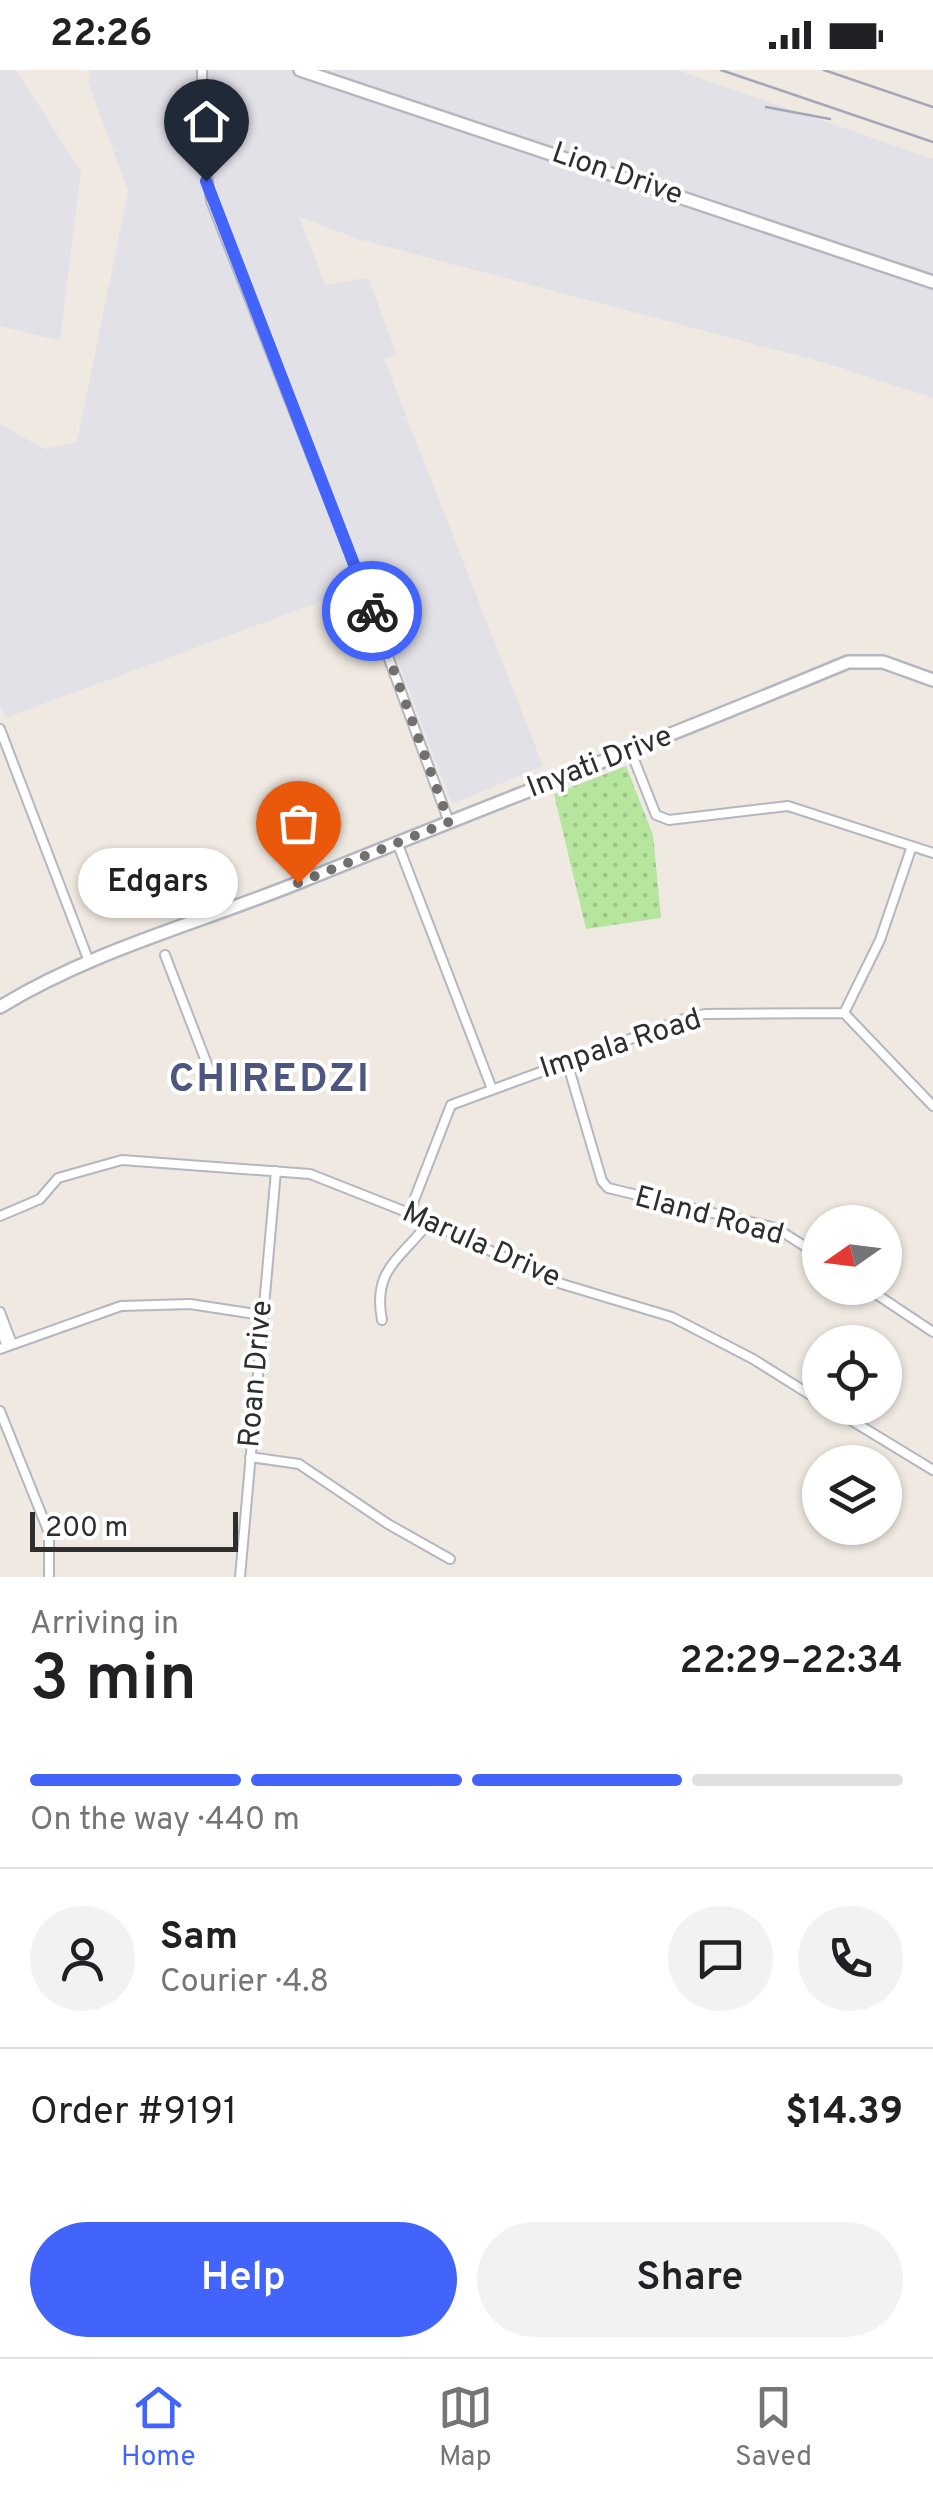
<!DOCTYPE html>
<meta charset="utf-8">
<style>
body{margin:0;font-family:Overpass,sans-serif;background:#f2f2f2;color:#202124;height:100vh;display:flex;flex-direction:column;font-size:38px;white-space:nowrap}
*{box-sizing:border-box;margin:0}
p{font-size:32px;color:#757577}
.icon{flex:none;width:55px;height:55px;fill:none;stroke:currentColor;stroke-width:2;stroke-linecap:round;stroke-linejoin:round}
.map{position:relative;height:1507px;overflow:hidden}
.drawer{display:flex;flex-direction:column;background:#fff;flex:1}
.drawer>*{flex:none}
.needle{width:65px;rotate:256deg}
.controls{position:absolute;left:802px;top:1135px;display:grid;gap:20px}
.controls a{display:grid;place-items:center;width:100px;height:100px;border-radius:50%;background:#fff;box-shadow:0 2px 8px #0004;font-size:50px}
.scale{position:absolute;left:30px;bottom:25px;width:208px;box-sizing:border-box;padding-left:10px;border:5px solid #2e2e2e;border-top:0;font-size:28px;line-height:35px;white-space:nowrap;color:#2e2e2e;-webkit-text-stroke:8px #fff;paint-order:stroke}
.pin{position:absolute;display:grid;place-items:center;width:85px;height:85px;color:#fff;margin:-102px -42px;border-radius:50% 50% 50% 0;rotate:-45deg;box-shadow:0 0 10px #0007}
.pin .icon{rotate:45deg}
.courier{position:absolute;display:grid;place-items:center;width:100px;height:100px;margin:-50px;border:8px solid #4264fb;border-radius:50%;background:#fff;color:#222;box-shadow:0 2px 12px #0007}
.bubble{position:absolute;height:70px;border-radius:35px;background:#fff;box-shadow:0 2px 8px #0004;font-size:32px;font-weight:600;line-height:70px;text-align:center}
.headline em{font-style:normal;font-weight:600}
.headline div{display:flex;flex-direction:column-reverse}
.headline{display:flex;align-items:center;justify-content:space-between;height:170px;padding:0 30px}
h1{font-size:65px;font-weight:600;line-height:75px}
.bar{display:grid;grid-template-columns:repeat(4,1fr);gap:15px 10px;align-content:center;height:120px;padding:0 30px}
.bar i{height:12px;border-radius:8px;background:#e0e0e0}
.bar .selected{background:#4264fb}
.bar p{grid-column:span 4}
.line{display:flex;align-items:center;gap:25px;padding:0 30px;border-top:2px solid #e0e0e0}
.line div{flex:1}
.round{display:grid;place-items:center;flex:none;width:105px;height:105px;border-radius:52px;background:#f2f2f2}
.button{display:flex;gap:20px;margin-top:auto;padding:20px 30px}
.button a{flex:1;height:115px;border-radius:60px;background:#4264fb;color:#fff;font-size:40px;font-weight:600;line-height:115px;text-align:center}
.button a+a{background:#f2f2f2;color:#202124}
.status{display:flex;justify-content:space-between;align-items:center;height:70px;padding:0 50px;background:#fff;direction:ltr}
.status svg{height:28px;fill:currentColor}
.tab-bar{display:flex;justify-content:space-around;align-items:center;height:140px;border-top:2px solid #e0e0e0;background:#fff;font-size:28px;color:#757577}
.tab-bar a{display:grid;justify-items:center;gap:5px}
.tab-bar .selected{color:#4264fb}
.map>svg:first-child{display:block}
</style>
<div class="status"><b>22:26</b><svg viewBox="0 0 49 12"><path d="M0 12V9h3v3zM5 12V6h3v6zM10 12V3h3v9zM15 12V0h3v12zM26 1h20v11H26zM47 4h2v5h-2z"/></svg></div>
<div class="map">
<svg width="933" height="1507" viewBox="0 0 933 1507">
<defs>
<pattern id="park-dots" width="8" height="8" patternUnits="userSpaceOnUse" patternTransform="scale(2.5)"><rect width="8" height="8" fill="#b6e59e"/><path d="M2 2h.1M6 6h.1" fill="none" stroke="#9dc588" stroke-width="1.8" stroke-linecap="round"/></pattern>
</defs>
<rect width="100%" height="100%" fill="#efe9e1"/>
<path fill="#e3e1e8" d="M0,0H16L81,102L60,271L0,256Z
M91,0H677L933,89V328L822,292L358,169L299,147L325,215L368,208L397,285L384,289L543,696L452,734L369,514L5,648L0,635V354L44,379L77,372L128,121L88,12Z"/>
<path fill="url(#park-dots)" d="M626,696L653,765L661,848L586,859L554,724Z"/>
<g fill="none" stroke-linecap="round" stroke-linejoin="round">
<defs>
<path id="street" d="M202,0L203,80L211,131L354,494L449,752
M0,659L88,889
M631,682L656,745L669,750L788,736L933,783
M397,772L492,1019
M165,885L212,1007
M844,943L880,870L912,776
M567,992L602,1111L608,1118L776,1158L820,1186
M409,1143L451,1035L687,948L705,944L844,943L933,1036
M0,1146L40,1129L58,1108L122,1090L310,1104L409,1143L562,1214L672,1247L753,1289L820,1331
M867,1218L933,1262
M0,1242L12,1274
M382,1250C372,1199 401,1189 429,1152
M0,1259L7,1276
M0,1279L121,1236L190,1234L262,1245
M831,1338L933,1400
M0,1341L49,1463V1507
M250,1387L299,1394L388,1454L450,1489
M240,1507L276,1101"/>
<path id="secondary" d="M300,0L933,212
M0,937C93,880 199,853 300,812C482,738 666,668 848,592H883L933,610"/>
</defs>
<use href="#street" stroke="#b4b7c1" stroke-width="12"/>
<use href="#secondary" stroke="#b4b7c1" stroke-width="16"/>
<use href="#street" stroke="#fff" stroke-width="8"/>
<use href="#secondary" stroke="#fff" stroke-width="11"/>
<path stroke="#a3a6b8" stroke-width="2.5" d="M721,0L933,72
M824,0L933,37
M766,37L830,49"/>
</g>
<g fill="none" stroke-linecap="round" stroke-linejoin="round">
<path stroke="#726f6d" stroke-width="10" stroke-dasharray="0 18" d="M298,813L449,752L372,541"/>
<path stroke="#4264fb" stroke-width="12" d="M206,111L372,541"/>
</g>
<g text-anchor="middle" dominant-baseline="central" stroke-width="8" stroke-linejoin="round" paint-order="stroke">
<g font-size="30" fill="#2e2e2e" stroke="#fff">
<text transform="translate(617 105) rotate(19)">Lion Drive</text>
<text transform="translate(600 693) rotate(-21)">Inyati Drive</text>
<text transform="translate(621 975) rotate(-18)">Impala Road</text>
<text transform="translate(709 1147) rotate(15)">Eland Road</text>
<text transform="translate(481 1176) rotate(24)">Marula Drive</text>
<text transform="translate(257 1304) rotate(-85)">Roan Drive</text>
</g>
<g font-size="40" font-weight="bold" letter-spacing="2.5" fill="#4d5680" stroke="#fff">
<text x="270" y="1011">CHIREDZI</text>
</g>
</g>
</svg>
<div class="controls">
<a><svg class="needle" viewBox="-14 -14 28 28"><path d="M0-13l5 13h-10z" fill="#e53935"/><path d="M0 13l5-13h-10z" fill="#757577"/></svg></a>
<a><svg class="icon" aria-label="locate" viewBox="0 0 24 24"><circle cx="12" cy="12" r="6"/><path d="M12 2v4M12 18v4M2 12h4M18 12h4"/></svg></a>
<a><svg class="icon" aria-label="layers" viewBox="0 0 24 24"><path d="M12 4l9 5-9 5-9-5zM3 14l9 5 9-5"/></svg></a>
</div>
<div class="scale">200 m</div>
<div class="pin" style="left:298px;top:813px;background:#ea580c"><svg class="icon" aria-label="bag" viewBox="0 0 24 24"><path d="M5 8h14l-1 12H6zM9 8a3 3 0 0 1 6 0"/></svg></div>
<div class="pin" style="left:206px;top:111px;background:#1f2937"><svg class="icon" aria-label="home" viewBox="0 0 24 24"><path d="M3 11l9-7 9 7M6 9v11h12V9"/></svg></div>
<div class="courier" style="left:372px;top:541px"><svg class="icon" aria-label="bike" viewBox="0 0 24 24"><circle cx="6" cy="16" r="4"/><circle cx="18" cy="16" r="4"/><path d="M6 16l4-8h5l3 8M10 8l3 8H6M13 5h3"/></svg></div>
<div class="bubble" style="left:78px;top:778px;width:160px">Edgars</div>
</div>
<section class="drawer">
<div class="headline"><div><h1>3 min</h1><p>Arriving in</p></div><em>22:29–22:34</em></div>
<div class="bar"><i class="selected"></i><i class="selected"></i><i class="selected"></i><i></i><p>On the way · 440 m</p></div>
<div class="line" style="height:180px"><a class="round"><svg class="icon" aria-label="person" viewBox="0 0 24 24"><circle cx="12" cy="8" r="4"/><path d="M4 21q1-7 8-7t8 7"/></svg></a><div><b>Sam</b><p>Courier · 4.8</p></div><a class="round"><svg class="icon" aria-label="chat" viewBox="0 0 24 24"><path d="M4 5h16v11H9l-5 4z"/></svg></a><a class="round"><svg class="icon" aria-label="phone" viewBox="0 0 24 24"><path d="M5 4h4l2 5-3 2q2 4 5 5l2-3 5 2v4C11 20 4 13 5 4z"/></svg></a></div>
<div class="line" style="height:130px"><div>Order #9191</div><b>$14.39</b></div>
<div class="button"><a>Help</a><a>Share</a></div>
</section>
<nav class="tab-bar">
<a class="selected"><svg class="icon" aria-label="home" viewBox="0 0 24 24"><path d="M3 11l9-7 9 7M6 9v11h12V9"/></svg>Home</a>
<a><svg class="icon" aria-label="map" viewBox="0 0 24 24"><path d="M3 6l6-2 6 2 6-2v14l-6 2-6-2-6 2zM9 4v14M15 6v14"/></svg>Map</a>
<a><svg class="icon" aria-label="saved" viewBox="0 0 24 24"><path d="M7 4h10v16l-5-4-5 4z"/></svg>Saved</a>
</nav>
